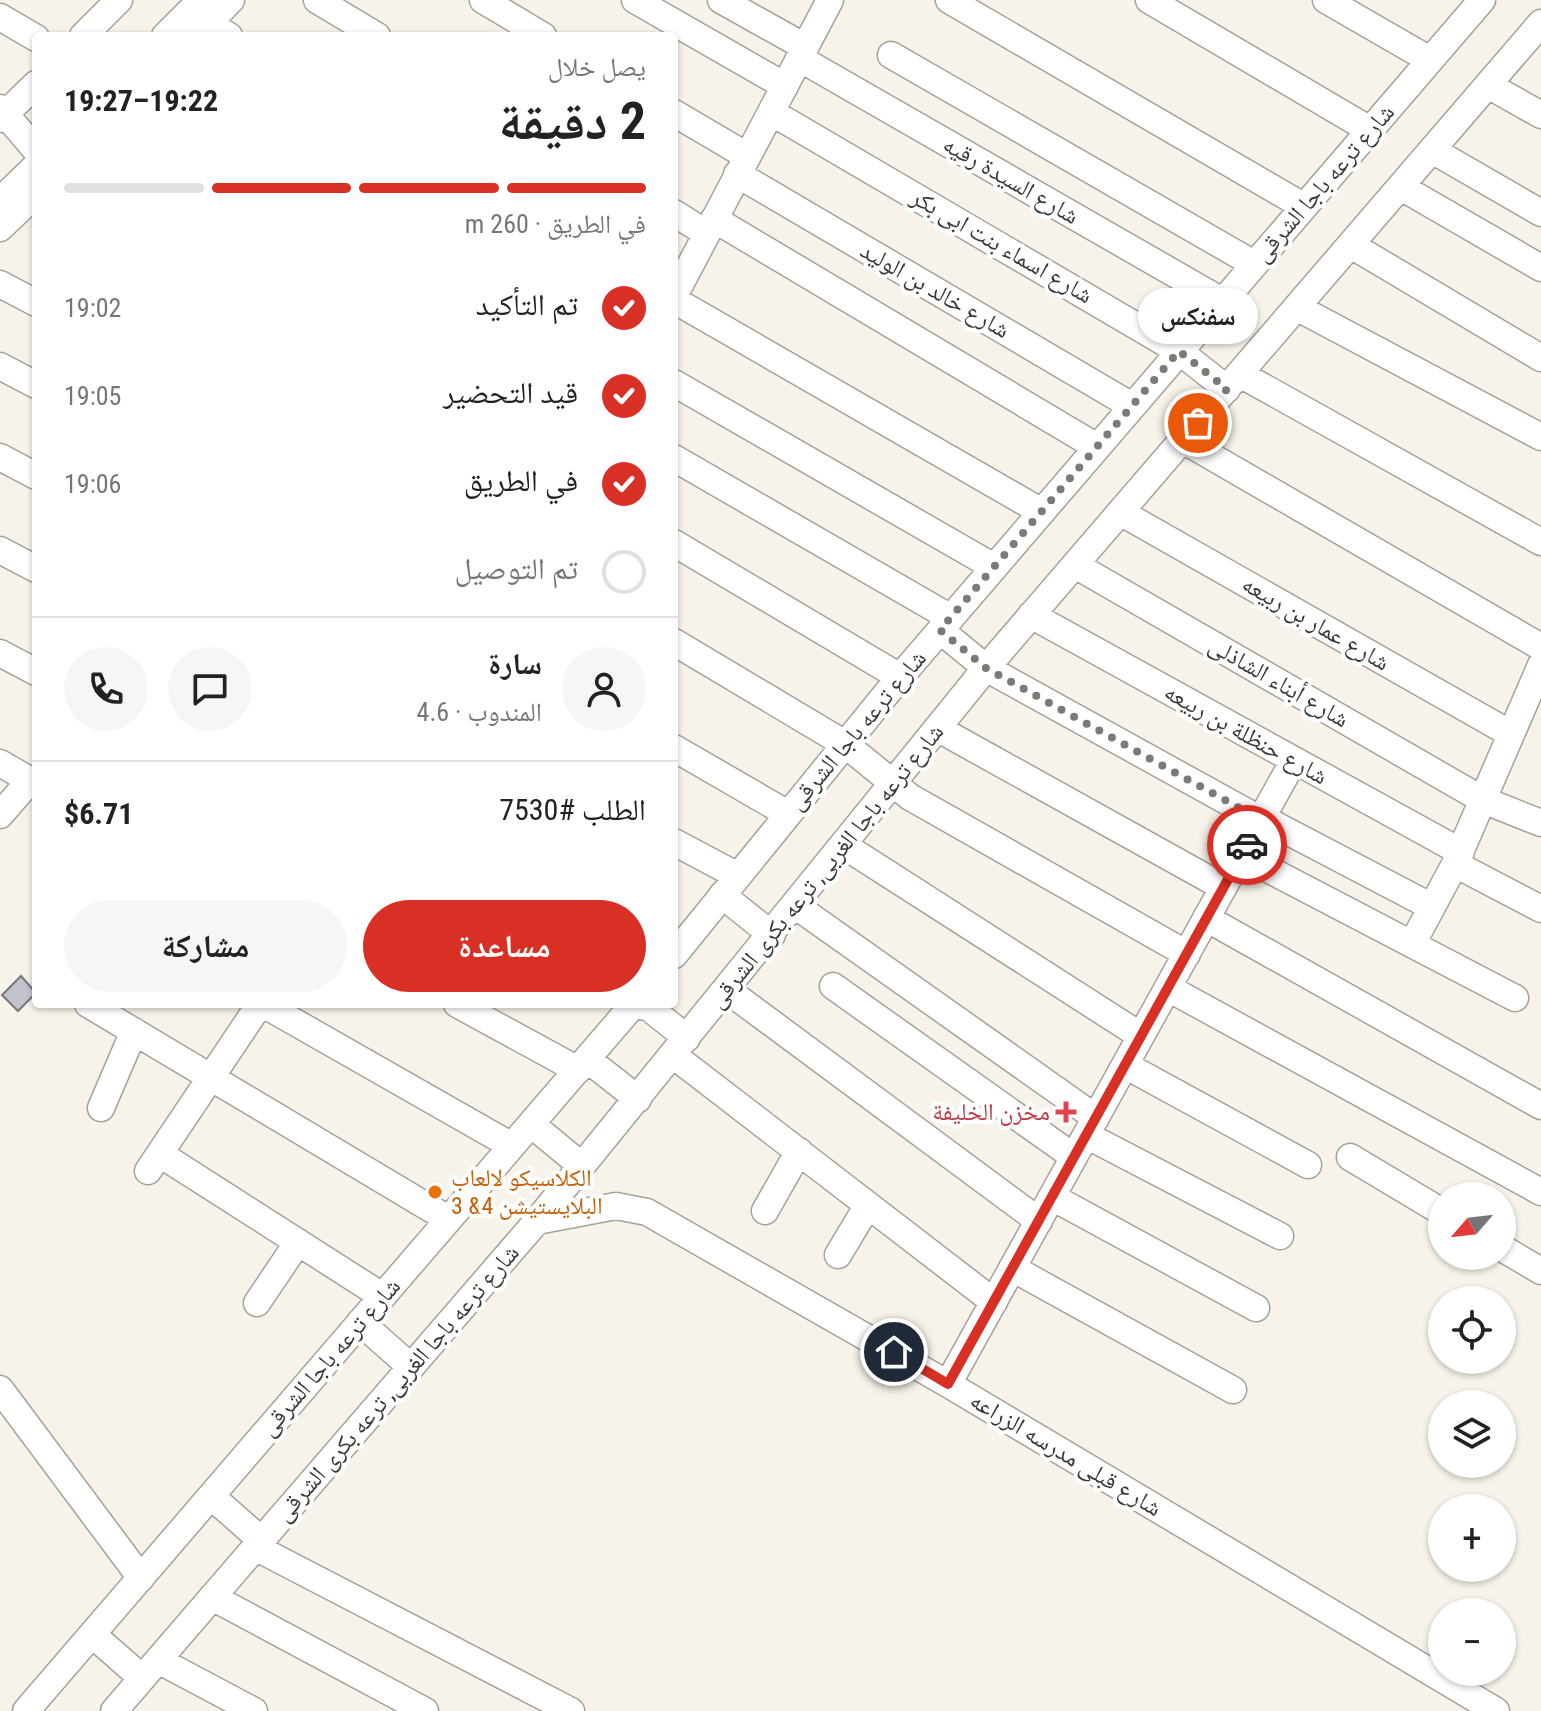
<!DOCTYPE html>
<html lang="ar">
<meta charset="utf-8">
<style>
body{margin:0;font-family:"Roboto Condensed","Noto Naskh Arabic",sans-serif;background:#f6f6f6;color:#222;direction:rtl;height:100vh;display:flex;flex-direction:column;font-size:30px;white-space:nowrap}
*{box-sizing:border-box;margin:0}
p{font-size:26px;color:#767676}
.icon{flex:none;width:44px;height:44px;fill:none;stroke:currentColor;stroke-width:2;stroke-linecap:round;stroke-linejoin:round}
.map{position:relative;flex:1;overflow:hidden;direction:ltr}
.details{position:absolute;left:32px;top:32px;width:646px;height:976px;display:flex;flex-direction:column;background:#fff;border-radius:8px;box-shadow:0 2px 6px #0004;direction:rtl}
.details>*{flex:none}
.needle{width:52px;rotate:242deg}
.tools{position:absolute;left:1428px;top:1182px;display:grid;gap:16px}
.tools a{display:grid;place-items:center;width:88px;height:88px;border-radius:50%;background:#fff;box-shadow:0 2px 6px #0004;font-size:40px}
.pin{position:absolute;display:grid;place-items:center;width:68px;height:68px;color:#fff;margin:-34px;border:4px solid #fff;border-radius:50%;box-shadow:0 2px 8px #0007}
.courier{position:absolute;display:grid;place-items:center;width:80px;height:80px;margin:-40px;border:6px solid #d93025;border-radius:50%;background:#fff;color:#222;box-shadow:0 2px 10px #0007}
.bubble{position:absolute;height:56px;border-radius:28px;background:#fff;box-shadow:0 2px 6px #0004;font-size:26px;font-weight:700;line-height:56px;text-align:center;direction:rtl}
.head em{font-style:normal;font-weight:700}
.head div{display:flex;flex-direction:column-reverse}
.head{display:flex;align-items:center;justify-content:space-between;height:136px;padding:0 32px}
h1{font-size:52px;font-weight:700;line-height:60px}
.bar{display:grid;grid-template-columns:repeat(4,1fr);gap:12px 8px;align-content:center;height:96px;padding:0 32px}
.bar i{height:10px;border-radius:6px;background:#e0e0e0}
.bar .current{background:#d93025}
.bar p{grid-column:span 4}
.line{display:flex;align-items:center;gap:20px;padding:0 32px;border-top:2px solid #e0e0e0}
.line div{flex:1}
.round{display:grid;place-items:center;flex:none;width:84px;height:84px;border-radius:42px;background:#f6f6f6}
ol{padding:0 32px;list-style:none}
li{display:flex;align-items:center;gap:24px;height:88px}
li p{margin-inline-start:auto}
li .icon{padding:8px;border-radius:50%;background:#d93025;color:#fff;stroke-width:4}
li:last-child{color:#767676}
li i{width:44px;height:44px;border:4px solid #e0e0e0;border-radius:50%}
.button{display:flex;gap:16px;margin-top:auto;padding:16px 32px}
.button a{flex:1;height:92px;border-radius:48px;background:#d93025;color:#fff;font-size:32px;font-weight:700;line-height:92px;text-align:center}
.button a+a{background:#f6f6f6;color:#222}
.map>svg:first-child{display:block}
</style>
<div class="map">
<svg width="1541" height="1711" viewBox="0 0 1541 1711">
<rect width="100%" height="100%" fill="#f8f3ea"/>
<path fill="#c3c3cc" stroke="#76777f" stroke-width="2" d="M21,976L36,993L18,1011L2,995Z"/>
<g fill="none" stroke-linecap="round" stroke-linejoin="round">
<defs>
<path id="minor" d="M317,0L377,36
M483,0L543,36
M635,0L785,86
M721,0L805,47
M949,0L1303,206
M1149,0L1370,130
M1326,0L1430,60
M0,17L36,38
M208,23L229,36
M83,36L119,0
M165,36L201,0
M196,36L231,0
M891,55L1254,264
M799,58L1222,301
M1488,85L1541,115
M0,108L36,150
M771,112L1179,351L1227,389
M674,113L747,156
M0,119L36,84
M1432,150L1541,213
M737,174L1132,406
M1401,187L1541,268
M0,201L36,166
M674,213L706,233
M714,219L1097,447
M0,228L36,194
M1351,245L1541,358
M0,284L36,303
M674,296L830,0
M674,300L1042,512
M1298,308L1541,437
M0,366L36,385
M1240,374L1541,542
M674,383L994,567
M1183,440L1541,647
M0,457L36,476
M674,458L951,618
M1120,512L1511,734
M674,543L900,677
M0,550L36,569
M1075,565L1483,800L1541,823
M1031,615L1461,852
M940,630L986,668L1261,820
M674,642L845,744L910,797L1187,954
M0,653L36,672
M937,728L1223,887
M674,748L788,814
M0,763L26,778L27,784L0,815
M1262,818L1432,907
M674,842L738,876
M843,845L1141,1036
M1241,855L1515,998
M1455,864L1541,909
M722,895L772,935
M796,906L1096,1118
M1206,918L1541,1106
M1412,944L1455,864L1541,665
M674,955L900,677L1482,0
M833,986L1074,1157
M1168,988L1541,1192
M727,990L1039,1221
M88,1004L448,1219
M263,1004L512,1146
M457,1004L578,1070
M625,1004L648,1007L687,1038
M673,1055L994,1302
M587,1059L638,1099
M1125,1065L1308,1165
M101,1108L134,1031
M531,1124L582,1166
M1086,1135L1280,1236
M160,1154L382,1296
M1350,1157L1442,1212
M148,1171L260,1004
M1052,1197L1256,1308
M765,1211L799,1151
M537,1221L616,1206L647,1212L948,1384L1496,1711
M1502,1248L1541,1271
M838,1255L868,1205
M1012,1268L1233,1390
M257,1303L298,1242
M360,1322L411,1367
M948,1384L1294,760
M0,1389L141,1578
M211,1496L261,1540
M255,1547L571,1711
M212,1597L425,1711
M93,1635L142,1678
M158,1660L254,1711
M26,1711L634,1004
M114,1711L537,1221L986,668L1541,23"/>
</defs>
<use href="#minor" stroke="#a6a299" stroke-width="29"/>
<use href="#minor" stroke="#fff" stroke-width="26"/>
</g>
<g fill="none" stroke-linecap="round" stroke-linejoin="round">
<path stroke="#7c7a74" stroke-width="8" stroke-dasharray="0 14.4" d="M1198,423L1227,389L1179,351L940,630L986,668L1261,820L1247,845"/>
<path stroke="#d93025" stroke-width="10" d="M894,1352L948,1384L1247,845"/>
</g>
<path fill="#e0444e" stroke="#fff" stroke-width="3" d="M1062 1100h8v8h8v8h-8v8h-8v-8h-8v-8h8z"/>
<circle fill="#e8710a" stroke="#fff" stroke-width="3" cx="435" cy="1192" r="8"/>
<g text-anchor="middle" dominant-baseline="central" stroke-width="8" stroke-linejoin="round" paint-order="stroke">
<g font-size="24" fill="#3a3935" stroke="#fff">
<text transform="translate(1011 180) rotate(30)">شارع السيدة رقيه</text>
<text transform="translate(1324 183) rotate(-49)">شارع ترعه باجا الشرقى</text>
<text transform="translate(1002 246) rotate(30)">شارع اسماء بنت ابى بكر</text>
<text transform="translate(935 290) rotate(30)">شارع خالد بن الوليد</text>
<text transform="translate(1316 623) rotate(30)">شارع عمار بن ربيعه</text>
<text transform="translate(1279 682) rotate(30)">شارع أبناء الشاذلى</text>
<text transform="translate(857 730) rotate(-50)">شارع ترعه باجا الشرقى</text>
<text transform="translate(1246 734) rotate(29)">شارع حنظلة بن ربيعه</text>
<text transform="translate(826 866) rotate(-51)">شارع ترعه باجا الغربى, ترعه بكرى الشرقى</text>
<text transform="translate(330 1357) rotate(-49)">شارع ترعه باجا الشرقى</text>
<text transform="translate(397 1383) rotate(-49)">شارع ترعه باجا الغربى, ترعه بكرى الشرقى</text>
<text transform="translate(1066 1454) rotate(31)">شارع قبلى مدرسه الزراعه</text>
</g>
<g font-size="24" fill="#be3a42" stroke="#fff" text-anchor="end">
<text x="1050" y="1112">مخزن الخليفة</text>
</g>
<g font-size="24" fill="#c56008" stroke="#fff" text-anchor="start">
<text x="451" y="1178">الكلاسيكو لالعاب<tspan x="451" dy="28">البلايستيشن 4&amp; 3</tspan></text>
</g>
</g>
</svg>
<div class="tools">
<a><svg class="needle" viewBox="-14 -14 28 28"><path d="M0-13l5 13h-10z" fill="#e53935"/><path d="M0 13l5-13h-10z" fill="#767676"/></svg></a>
<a><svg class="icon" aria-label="locate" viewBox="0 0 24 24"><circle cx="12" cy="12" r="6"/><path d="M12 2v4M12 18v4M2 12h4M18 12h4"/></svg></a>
<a><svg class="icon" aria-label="layers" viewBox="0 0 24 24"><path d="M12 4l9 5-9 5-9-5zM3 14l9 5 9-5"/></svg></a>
<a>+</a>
<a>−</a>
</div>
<div class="pin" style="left:1198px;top:423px;background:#ea580c"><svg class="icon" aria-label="bag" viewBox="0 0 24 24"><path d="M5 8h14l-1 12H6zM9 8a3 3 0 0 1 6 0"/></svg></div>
<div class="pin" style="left:894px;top:1352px;background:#1f2937"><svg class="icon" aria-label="home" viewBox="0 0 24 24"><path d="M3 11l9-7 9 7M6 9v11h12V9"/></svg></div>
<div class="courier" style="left:1247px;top:845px"><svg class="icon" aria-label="car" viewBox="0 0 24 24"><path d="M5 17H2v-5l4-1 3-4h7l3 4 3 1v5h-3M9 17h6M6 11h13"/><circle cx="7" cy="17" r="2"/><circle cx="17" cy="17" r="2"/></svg></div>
<div class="bubble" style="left:1138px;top:288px;width:120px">سفنكس</div>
<section class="details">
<div class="head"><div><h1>2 دقيقة</h1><p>يصل خلال</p></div><em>19:22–19:27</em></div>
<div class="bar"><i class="current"></i><i class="current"></i><i class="current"></i><i></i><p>في الطريق · 260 m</p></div>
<ol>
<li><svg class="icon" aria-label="check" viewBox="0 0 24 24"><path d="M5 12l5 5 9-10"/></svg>تم التأكيد<p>19:02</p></li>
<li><svg class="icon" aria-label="check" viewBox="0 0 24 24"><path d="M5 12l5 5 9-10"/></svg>قيد التحضير<p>19:05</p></li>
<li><svg class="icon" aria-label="check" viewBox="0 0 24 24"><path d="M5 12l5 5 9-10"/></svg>في الطريق<p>19:06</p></li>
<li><i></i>تم التوصيل</li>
</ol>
<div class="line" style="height:144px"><a class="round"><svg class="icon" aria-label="person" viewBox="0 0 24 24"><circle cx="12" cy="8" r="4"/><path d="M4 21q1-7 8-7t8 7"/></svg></a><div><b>سارة</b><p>المندوب · 4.6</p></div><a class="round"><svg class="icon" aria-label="chat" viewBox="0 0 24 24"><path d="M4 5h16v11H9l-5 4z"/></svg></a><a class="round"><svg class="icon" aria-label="phone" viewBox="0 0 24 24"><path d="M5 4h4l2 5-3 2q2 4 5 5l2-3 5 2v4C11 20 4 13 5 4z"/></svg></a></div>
<div class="line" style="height:104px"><div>الطلب #7530</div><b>$6.71</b></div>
<div class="button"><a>مساعدة</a><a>مشاركة</a></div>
</section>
</div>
